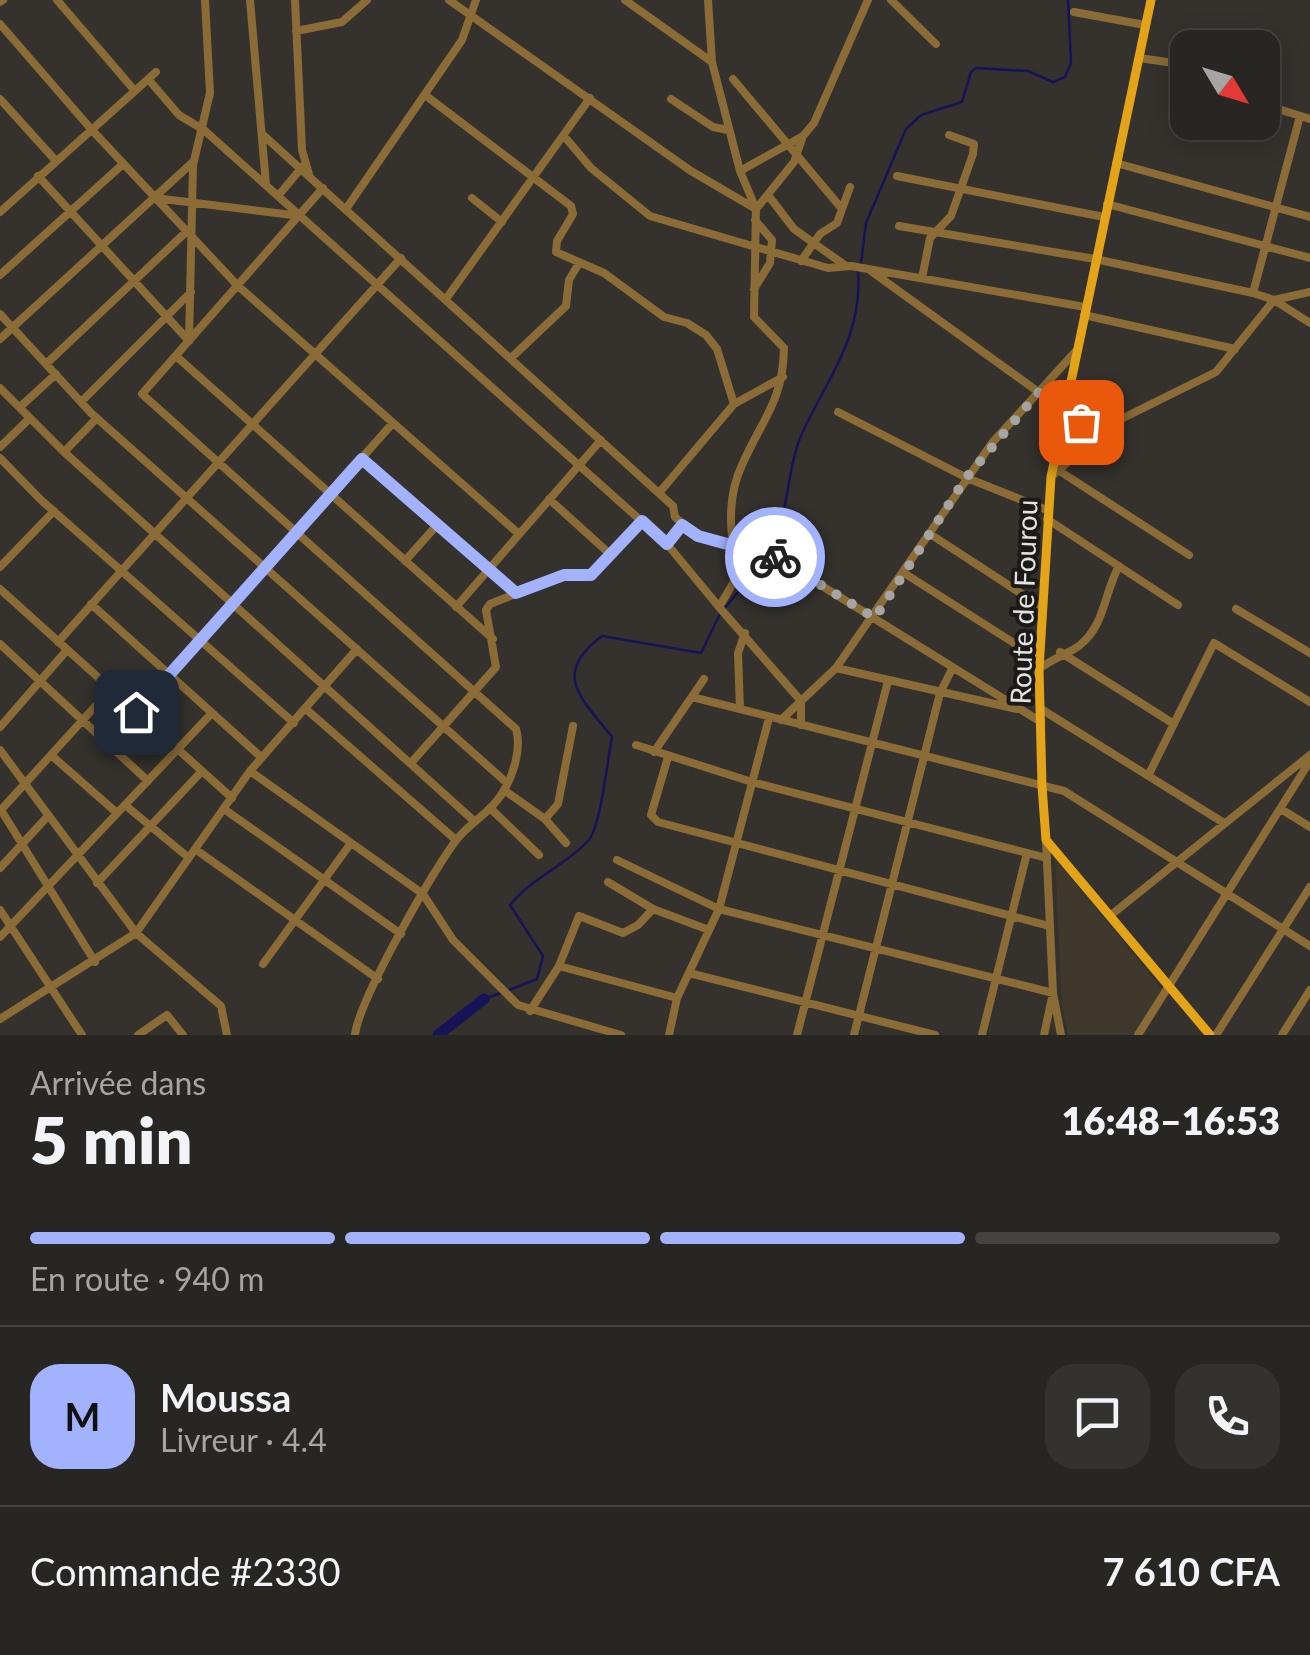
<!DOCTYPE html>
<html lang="fr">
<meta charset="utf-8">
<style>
body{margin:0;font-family:Lato,sans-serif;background:#34322f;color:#f1f3f6;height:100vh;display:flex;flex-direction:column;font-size:38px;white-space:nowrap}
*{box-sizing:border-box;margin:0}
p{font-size:32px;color:#a5a5a5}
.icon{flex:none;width:55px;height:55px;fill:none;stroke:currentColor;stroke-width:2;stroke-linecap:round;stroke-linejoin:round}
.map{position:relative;height:1035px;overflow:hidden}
.panel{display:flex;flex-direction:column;background:#282622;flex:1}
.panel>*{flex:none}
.needle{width:65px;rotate:128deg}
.fabs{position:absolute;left:1170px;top:30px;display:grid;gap:20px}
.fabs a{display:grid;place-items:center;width:110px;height:110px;border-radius:20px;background:#282622;box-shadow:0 5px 25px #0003,0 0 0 2px #444340;font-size:50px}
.pin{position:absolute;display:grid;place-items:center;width:85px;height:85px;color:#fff;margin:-42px;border-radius:20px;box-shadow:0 5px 15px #0006}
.courier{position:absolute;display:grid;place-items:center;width:100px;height:100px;margin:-50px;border:8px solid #a3b2fd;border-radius:50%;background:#fff;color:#222;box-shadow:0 2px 12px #0007}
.head em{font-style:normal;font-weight:800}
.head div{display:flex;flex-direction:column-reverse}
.head{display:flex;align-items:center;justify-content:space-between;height:170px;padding:0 30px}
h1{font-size:65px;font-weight:800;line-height:75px}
.bar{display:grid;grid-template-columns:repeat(4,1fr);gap:15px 10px;align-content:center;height:120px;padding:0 30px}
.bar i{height:12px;border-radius:8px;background:#444340}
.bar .current{background:#a3b2fd}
.bar p{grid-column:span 4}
.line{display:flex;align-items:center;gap:25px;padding:0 30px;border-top:2px solid #444340}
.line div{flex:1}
.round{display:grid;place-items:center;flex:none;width:105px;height:105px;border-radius:30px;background:#34322f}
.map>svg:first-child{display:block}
</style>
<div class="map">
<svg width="1310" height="1035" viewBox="0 0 1310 1035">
<rect width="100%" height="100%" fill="#35322d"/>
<path fill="#3e382d" d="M1055,859L1162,989L1134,1035H1068L1062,1005Z"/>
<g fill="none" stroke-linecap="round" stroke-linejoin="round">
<path stroke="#161359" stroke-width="2.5" d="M861,263L866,223L906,129L921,115L962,102L971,72L976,68L1028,71L1053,82L1065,77L1071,63L1068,0
M771,549C790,512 786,466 804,429C830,375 863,334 858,270
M725,608L767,556
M509,990L537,979L543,956L510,905C531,878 565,866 588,841C601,827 607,761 612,737C581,698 551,674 602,636L701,653L720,614
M484,999L501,993"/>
<path stroke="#161359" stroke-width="11" d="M438,1035L484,999"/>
<path stroke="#8b6c37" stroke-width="8" d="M57,0L135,91
M250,0L266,185
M295,0L302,150L309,174
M449,0L691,171L756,209L794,162L803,136
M625,0L712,62
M708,0L712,62L740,171L756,209L754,317L784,348C783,402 762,419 742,465C725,501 731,538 738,575L719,607L801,701V725
M891,0L936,44
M0,2L3,0
M1074,12L1145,25
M0,24L91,129L238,286L519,534
M296,31L342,22L367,0
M1139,58L1188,65
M148,79L179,115L204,130L667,544L719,607
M733,79L842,209
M425,95L571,206L573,214L557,241L556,252L604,273L664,317L687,323L706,335L717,349L734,404
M0,99L56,161
M671,99L713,127L728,130
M1262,104L1310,119
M262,134L673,506L675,517L697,536L769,553L1041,722
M564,136L591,168L650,216L828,268L851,266L1085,307
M1116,163L1310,217
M740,171L803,136L814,123L868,0
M38,176L189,341
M897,176L1104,217
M323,188L142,394L516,729C522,749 513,777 501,795C491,812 471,822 458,838C435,866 358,1002 355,1035
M768,195L794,229L846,266
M278,196L303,166
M155,198L300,216
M472,198L502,222
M1107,204L1310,258
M346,209L462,40L476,0
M0,212L156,72
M899,226L1095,259L1253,293L1274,300L1310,323
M801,261L820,234L837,223L850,187
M871,271L1098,435
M0,275L123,164
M922,278L930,238L951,216L973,154L974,144L949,135
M754,289L770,263L772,240L755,220
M1253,293L1300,116
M446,299L590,98
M0,314L91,413L507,783
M1084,315L1235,349
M0,339L194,161
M189,341L193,165L210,93L205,0
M176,356L493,639
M511,358L566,306L569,280L579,263
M46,364L186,232
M0,388L64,452L473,820
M81,402L191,292
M20,407L56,374
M838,412L967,478L1047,510
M0,447L30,418
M64,452L97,418
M0,458L41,500L294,723
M361,459L516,593
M1058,470L1189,555
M1051,477L1109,425L1216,372L1274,300L1310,292
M659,493L734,404L783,377
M549,499L611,555
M1047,519L1178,605
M930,534L1042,607
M405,561L437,525
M0,567L54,511
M904,573L1039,659
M0,589L232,798
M91,604L261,757
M456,607L601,440
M1236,609L1310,653
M58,642L401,258
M0,644L148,781
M1060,652L1174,724
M836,668L1017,709
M1039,669C1054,657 1071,653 1080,645C1105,625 1104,593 1119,566
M692,697L1064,791L1310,946
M740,709L738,653L745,633
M1041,709L1224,823
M307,710L456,840
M136,712L392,424
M781,720L836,668L992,443L1076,351
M0,727L67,650
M636,745L752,782L1047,858
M0,750L136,933L221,1006L227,1035
M654,752L704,679
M51,755L117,813
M668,757L651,815L658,822L1049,926
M411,763L496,667L486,610L490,604L564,575H591L642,521
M250,771L423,894L453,940L518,1005L621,1035
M1149,774L1214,643L1310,702
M504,790L545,819L566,843
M125,805L189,858
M490,808L539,855
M224,809L401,934
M1281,809L1310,827
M1,810L95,962
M0,811L111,689
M545,819L558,804L573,726
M1046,840L1053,993L1061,1035
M195,849L378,979
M617,860L719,909L1053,993L1044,1035
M0,868L47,817
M608,882L653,909L709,930
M97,883L202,771
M0,910L82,1035
M1111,915L1310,755
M0,937L211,714
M263,964L351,843
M559,966L677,998
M689,973L935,1035
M530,1011L559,966L579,916L623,933L638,925L653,909
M0,1019L136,933L250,771L357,649
M138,1035L167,1015L183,1035
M669,1035L677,998L719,909L769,718
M797,1035L888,681
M854,1035L940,693L953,667
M982,1035L1027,853
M1138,1035L1310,761
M1216,1035L1310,887
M1282,1035L1310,990"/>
<path stroke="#e4a419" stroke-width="9" d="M1151,0L1051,477L1039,669L1042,786L1046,840L1210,1035"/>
</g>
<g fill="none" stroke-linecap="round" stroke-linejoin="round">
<path stroke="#a7a5a1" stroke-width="10" stroke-dasharray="0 18" d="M775,557L875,618L966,478L1039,392L1081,422"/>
<path stroke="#a3b2fd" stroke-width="12" d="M136,712L362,459L516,593L564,575H591L642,521L667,544L682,525L698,536L775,557"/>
</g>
<g text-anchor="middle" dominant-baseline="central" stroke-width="8" stroke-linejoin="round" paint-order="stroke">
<g font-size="28" fill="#e5e3df" stroke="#1b1a18">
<text transform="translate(1023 602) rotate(-88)">Route de Fourou</text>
</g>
</g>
</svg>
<div class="fabs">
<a><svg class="needle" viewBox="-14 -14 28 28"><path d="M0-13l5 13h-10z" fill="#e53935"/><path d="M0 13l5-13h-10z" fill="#a5a5a5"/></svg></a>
</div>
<div class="pin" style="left:1081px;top:422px;background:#ea580c"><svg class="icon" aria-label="bag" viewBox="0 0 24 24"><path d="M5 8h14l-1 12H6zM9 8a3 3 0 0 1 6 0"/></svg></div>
<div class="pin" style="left:136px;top:712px;background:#1f2937"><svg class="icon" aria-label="home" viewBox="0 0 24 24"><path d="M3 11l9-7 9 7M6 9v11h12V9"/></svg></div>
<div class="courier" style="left:775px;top:557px"><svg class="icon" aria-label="bike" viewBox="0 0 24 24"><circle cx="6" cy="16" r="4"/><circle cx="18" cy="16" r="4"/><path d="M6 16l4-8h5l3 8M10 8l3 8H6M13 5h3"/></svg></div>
</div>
<section class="panel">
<div class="head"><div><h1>5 min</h1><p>Arrivée dans</p></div><em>16:48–16:53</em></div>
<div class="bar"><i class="current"></i><i class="current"></i><i class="current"></i><i></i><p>En route · 940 m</p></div>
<div class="line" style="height:180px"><b class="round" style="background:#a3b2fd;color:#111">M</b><div><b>Moussa</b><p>Livreur · 4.4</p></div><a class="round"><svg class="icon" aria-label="chat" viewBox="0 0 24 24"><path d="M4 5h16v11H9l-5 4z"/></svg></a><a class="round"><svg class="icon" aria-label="phone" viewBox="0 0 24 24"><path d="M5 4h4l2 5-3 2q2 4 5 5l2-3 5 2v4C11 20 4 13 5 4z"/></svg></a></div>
<div class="line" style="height:130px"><div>Commande #2330</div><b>7 610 CFA</b></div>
</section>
